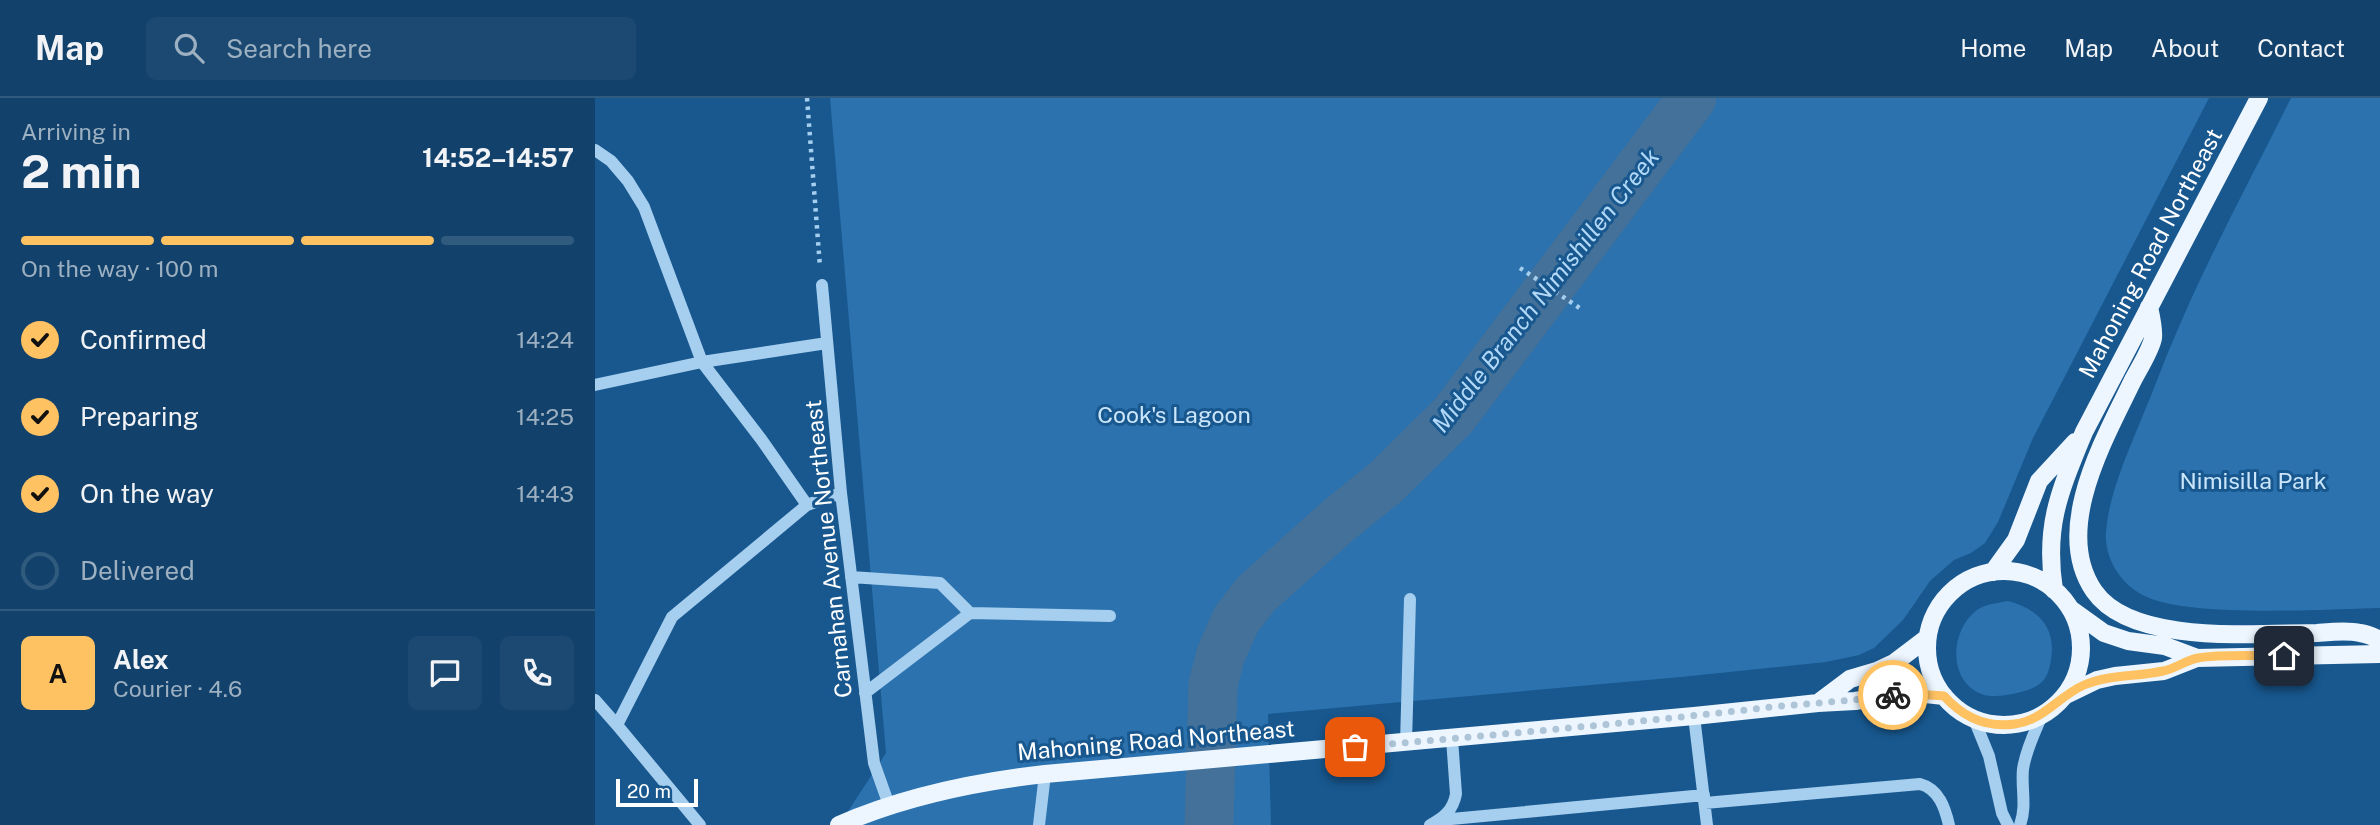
<!DOCTYPE html>
<meta charset="utf-8">
<style>
body{margin:0;font-family:"Public Sans",sans-serif;background:#1b4971;color:#f1f3f6;height:100vh;display:flex;flex-direction:column;font-size:26px;white-space:nowrap}
*{box-sizing:border-box;margin:0}
p{font-size:23px;color:#9cb0c1}
.icon{flex:none;width:38px;height:38px;fill:none;stroke:currentColor;stroke-width:2;stroke-linecap:round;stroke-linejoin:round}
.map{position:relative;flex:1;overflow:hidden}
.details{display:flex;flex-direction:column;background:#12426b;width:595px}
.details>*{flex:none}
.scale{position:absolute;left:21px;bottom:18px;width:82px;box-sizing:border-box;padding-left:7px;border:4px solid #fff;border-top:0;font-size:19px;line-height:24px;white-space:nowrap;color:#fff;-webkit-text-stroke:5px #18588f;paint-order:stroke}
.pin{position:absolute;display:grid;place-items:center;width:60px;height:60px;color:#fff;margin:-30px;border-radius:14px;box-shadow:0 4px 10px #0006}
.courier{position:absolute;display:grid;place-items:center;width:70px;height:70px;margin:-35px;border:5px solid #ffc263;border-radius:50%;background:#fff;color:#222;box-shadow:0 2px 9px #0007}
.head em{font-style:normal;font-weight:700}
.head div{display:flex;flex-direction:column-reverse}
.head{display:flex;align-items:center;justify-content:space-between;height:119px;padding:0 21px}
h1{font-size:46px;font-weight:700;line-height:52px}
.bar{display:grid;grid-template-columns:repeat(4,1fr);gap:10px 7px;align-content:center;height:84px;padding:0 21px}
.bar i{height:9px;border-radius:5px;background:#315b7e}
.bar .active{background:#ffc263}
.bar p{grid-column:span 4}
.line{display:flex;align-items:center;gap:18px;padding:0 21px;border-top:2px solid #315b7e}
.line div{flex:1}
.round{display:grid;place-items:center;flex:none;width:74px;height:74px;border-radius:10px;background:#1b4971}
ol{padding:0 21px;list-style:none}
li{display:flex;align-items:center;gap:21px;height:77px}
li p{margin-inline-start:auto}
li .icon{padding:7px;border-radius:50%;background:#ffc263;color:#111;stroke-width:4}
li:last-child{color:#9cb0c1}
li i{width:38px;height:38px;border:4px solid #315b7e;border-radius:50%}
header{display:flex;align-items:center;gap:42px;box-sizing:border-box;height:98px;padding:0 35px;background:#12426b;border-bottom:2px solid #315b7e}
header strong{font-size:33px}
nav{display:flex;gap:38px;margin-inline-start:auto;font-size:24px}
.search{width:490px;height:63px;background:#1b4971;display:flex;align-items:center;gap:18px;box-sizing:border-box;padding:0 24px;border-radius:10px;color:#9cb0c1;font-size:26px}
main{display:flex;flex:1;min-height:0}
.map>svg:first-child{display:block}
</style>
<header>
<strong>Map</strong>
<div class="search"><svg class="icon" aria-label="search" viewBox="0 0 24 24"><circle cx="10" cy="10" r="6"/><path d="M15 15l6 6"/></svg>Search here</div>
<nav><a>Home</a><a>Map</a><a>About</a><a>Contact</a></nav>
</header>
<main>
<section class="details">
<div class="head"><div><h1>2 min</h1><p>Arriving in</p></div><em>14:52–14:57</em></div>
<div class="bar"><i class="active"></i><i class="active"></i><i class="active"></i><i></i><p>On the way · 100 m</p></div>
<ol>
<li><svg class="icon" aria-label="check" viewBox="0 0 24 24"><path d="M5 12l5 5 9-10"/></svg>Confirmed<p>14:24</p></li>
<li><svg class="icon" aria-label="check" viewBox="0 0 24 24"><path d="M5 12l5 5 9-10"/></svg>Preparing<p>14:25</p></li>
<li><svg class="icon" aria-label="check" viewBox="0 0 24 24"><path d="M5 12l5 5 9-10"/></svg>On the way<p>14:43</p></li>
<li><i></i>Delivered</li>
</ol>
<div class="line" style="height:126px"><b class="round" style="background:#ffc263;color:#111">A</b><div><b>Alex</b><p>Courier · 4.6</p></div><a class="round"><svg class="icon" aria-label="chat" viewBox="0 0 24 24"><path d="M4 5h16v11H9l-5 4z"/></svg></a><a class="round"><svg class="icon" aria-label="phone" viewBox="0 0 24 24"><path d="M5 4h4l2 5-3 2q2 4 5 5l2-3 5 2v4C11 20 4 13 5 4z"/></svg></a></div>
</section>
<div class="map">
<svg width="1785" height="727" viewBox="0 0 1785 727">
<rect width="100%" height="100%" fill="#18588f"/>
<path fill="#2b72ae" d="M235,0H1614L1438,340L1403,424L1390,445L1376,455L1359,462L1335,483L1308,522L1279,550L1264,557L1231,564L1086,579L673,616L676,727H244L291,655Z
M1696,0H1785V510C1733,511 1583,521 1544,495C1523,482 1509,458 1511,433C1515,391 1535,350 1550,312C1561,287 1569,262 1580,238C1614,157 1657,79 1696,0Z
M1413,503C1448,512 1464,535 1454,571C1450,586 1440,590 1426,594C1413,597 1397,601 1384,595C1352,580 1356,531 1382,512C1391,506 1402,505 1413,503Z"/>
<g fill="none" stroke-linecap="round" stroke-linejoin="round">
<path stroke="#447199" stroke-width="49" d="M614,727L618,586L626,556L641,522L661,496L745,421L790,385L858,318L1097,0"/>
<path stroke="#a5ceef" stroke-width="4.5" stroke-dasharray="3.5 5" stroke-linecap="butt" d="M212,0L225,169
M925,170L986,211"/>
<path stroke="#a5ceef" stroke-width="12" d="M0,52L16,63L33,83L49,109L107,264L166,341L212,407
M227,187L246,395L279,665L294,707
M0,287L107,264L232,245
M256,479L345,485L375,515
M270,595L375,515L515,518
M0,602L22,627
M1099,618L1112,727
M1379,621L1394,658L1407,715L1413,727
M811,645L815,501
M1110,705L1325,686C1344,691 1350,710 1354,727
M846,722L1109,697
M105,727L22,627L77,519L212,407L246,395
M444,727L450,676
M835,727C849,720 858,712 861,696L857,641
M1425,727C1432,708 1426,690 1428,671C1431,651 1440,634 1447,617"/>
<path stroke="#edf6ff" stroke-width="18" d="M1554,209C1556,218 1559,231 1558,240C1556,252 1543,272 1537,284C1509,342 1457,432 1499,493C1537,548 1663,535 1722,535C1736,534 1752,532 1765,535C1772,536 1779,539 1785,542
M1332 550a77 77 0 1 1 154 0a77 77 0 1 1-154 0Z
M1398,474L1421,442L1444,383L1480,344
M1459,492C1449,427 1465,393 1489,334L1664,0
M1477,512L1509,535L1533,543L1570,548L1602,560
M1469,598L1502,582L1520,578L1569,573L1602,560L1785,556
M1223,605L1255,581L1282,573L1299,565L1332,540
M244,727C310,698 379,684 450,676L1099,618L1223,605L1260,603L1299,597L1321,595L1349,598"/>
</g>
<g fill="none" stroke-linecap="round" stroke-linejoin="round">
<path stroke="#aec5d8" stroke-width="7" stroke-dasharray="0 12.6" d="M760,649C899,637 1038,625 1177,609C1218,605 1258,603 1298,597"/>
<path stroke="#ffc263" stroke-width="9" d="M1298,597L1321,596L1349,598C1368,619 1392,630 1420,626C1449,622 1464,598 1489,587C1515,576 1542,579 1568,573C1580,571 1591,562 1603,560C1627,556 1664,558 1689,558"/>
</g>
<g text-anchor="middle" dominant-baseline="central" stroke-width="6" stroke-linejoin="round" paint-order="stroke">
<g font-size="23" fill="#fff" stroke="#18588f">
<text transform="translate(1555 155) rotate(-62)">Mahoning Road Northeast</text>
<text transform="translate(233 451) rotate(-96)">Carnahan Avenue Northeast</text>
<text transform="translate(561 642) rotate(-5)">Mahoning Road Northeast</text>
</g>
<g font-size="23" fill="#cbe6fb" stroke="#18588f">
<text x="579" y="316">Cook's Lagoon</text>
<text x="1658" y="382">Nimisilla Park</text>
</g>
<g font-size="24" font-style="italic" fill="#b1d8f6" stroke="#18588f">
<text transform="translate(950 192) rotate(-52)">Middle Branch Nimishillen Creek</text>
</g>
</g>
</svg>
<div class="scale">20 m</div>
<div class="pin" style="left:760px;top:649px;background:#ea580c"><svg class="icon" aria-label="bag" viewBox="0 0 24 24"><path d="M5 8h14l-1 12H6zM9 8a3 3 0 0 1 6 0"/></svg></div>
<div class="pin" style="left:1689px;top:558px;background:#1f2937"><svg class="icon" aria-label="home" viewBox="0 0 24 24"><path d="M3 11l9-7 9 7M6 9v11h12V9"/></svg></div>
<div class="courier" style="left:1298px;top:597px"><svg class="icon" aria-label="bike" viewBox="0 0 24 24"><circle cx="6" cy="16" r="4"/><circle cx="18" cy="16" r="4"/><path d="M6 16l4-8h5l3 8M10 8l3 8H6M13 5h3"/></svg></div>
</div>
</main>
